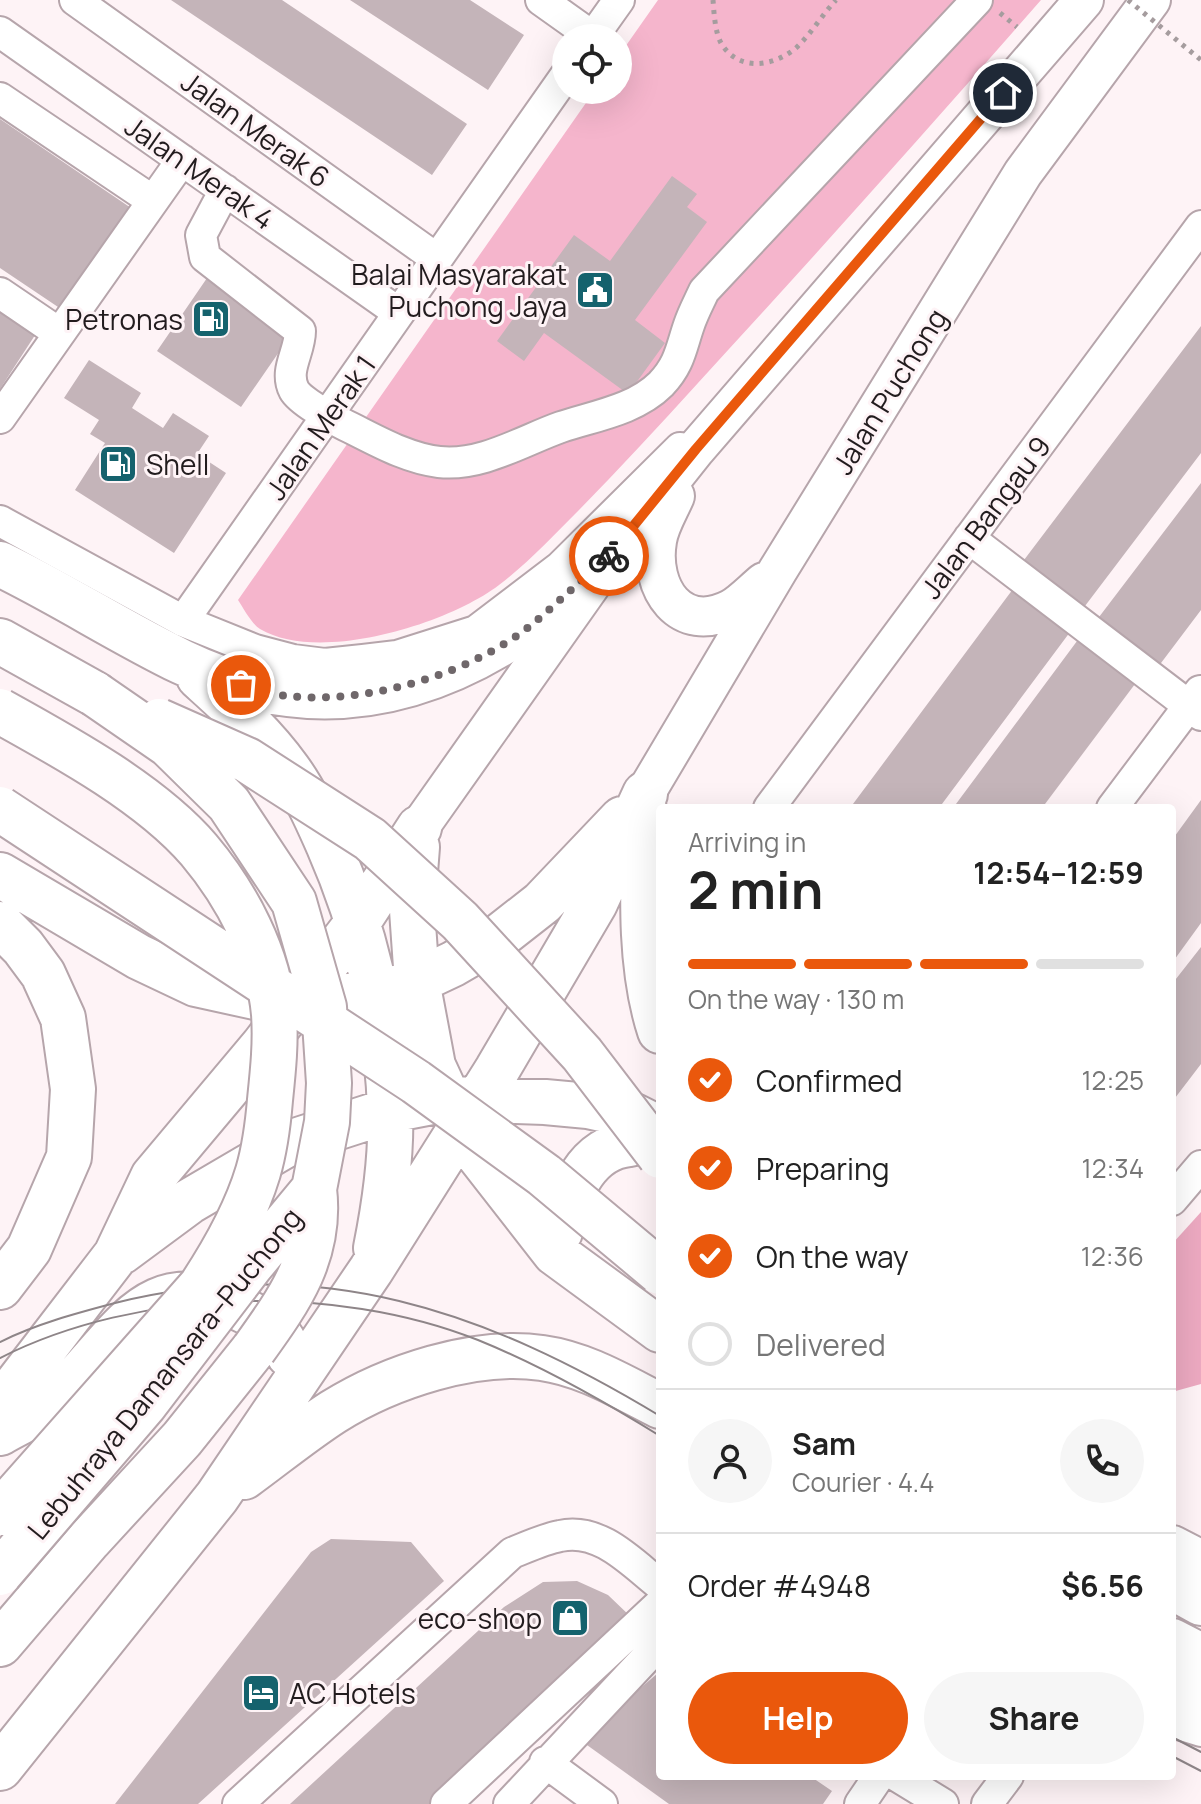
<!DOCTYPE html>
<meta charset="utf-8">
<style>
body{margin:0;font-family:Manrope,sans-serif;background:#f6f6f6;color:#222;height:100vh;display:flex;flex-direction:column;font-size:30px;white-space:nowrap}
*{box-sizing:border-box;margin:0}
p{font-size:26px;color:#767676}
.icon{flex:none;width:44px;height:44px;fill:none;stroke:currentColor;stroke-width:2;stroke-linecap:round;stroke-linejoin:round}
.map{position:relative;flex:1;overflow:hidden}
.side{position:absolute;left:656px;top:804px;width:520px;height:976px;display:flex;flex-direction:column;background:#fff;border-radius:8px;box-shadow:0 8px 32px #0002}
.side>*{flex:none}
.tools{position:absolute;left:552px;top:24px;display:grid;gap:16px}
.tools a{display:grid;place-items:center;width:80px;height:80px;border-radius:50%;background:#fff;box-shadow:0 8px 32px #0002;font-size:40px}
.pin{position:absolute;display:grid;place-items:center;width:68px;height:68px;color:#fff;margin:-34px;border:4px solid #fff;border-radius:50%;box-shadow:0 2px 8px #0007}
.courier{position:absolute;display:grid;place-items:center;width:80px;height:80px;margin:-40px;border:6px solid #ea580c;border-radius:50%;background:#fff;color:#222;box-shadow:0 2px 10px #0007}
.headline em{font-style:normal;font-weight:700}
.headline div{display:flex;flex-direction:column-reverse}
.headline{display:flex;align-items:center;justify-content:space-between;height:136px;padding:0 32px}
h1{font-size:52px;font-weight:700;line-height:60px}
.bar{display:grid;grid-template-columns:repeat(4,1fr);gap:12px 8px;align-content:center;height:96px;padding:0 32px}
.bar i{height:10px;border-radius:6px;background:#e0e0e0}
.bar .on{background:#ea580c}
.bar p{grid-column:span 4}
.line{display:flex;align-items:center;gap:20px;padding:0 32px;border-top:2px solid #e0e0e0}
.line div{flex:1}
.round{display:grid;place-items:center;flex:none;width:84px;height:84px;border-radius:42px;background:#f6f6f6}
ol{padding:0 32px;list-style:none}
li{display:flex;align-items:center;gap:24px;height:88px}
li p{margin-inline-start:auto}
li .icon{padding:8px;border-radius:50%;background:#ea580c;color:#fff;stroke-width:4}
li:last-child{color:#767676}
li i{width:44px;height:44px;border:4px solid #e0e0e0;border-radius:50%}
.action{display:flex;gap:16px;margin-top:auto;padding:16px 32px}
.action a{flex:1;height:92px;border-radius:48px;background:#ea580c;color:#fff;font-size:32px;font-weight:700;line-height:92px;text-align:center}
.action a+a{background:#f6f6f6;color:#222}
.map>svg:first-child{display:block}
</style>
<div class="map">
<svg width="1201" height="1804" viewBox="0 0 1201 1804">
<rect width="100%" height="100%" fill="#fef3f6"/>
<path fill="#f5b5cc" d="M658,0H1041C928,129 814,257 698,383C659,426 619,469 579,510C553,536 528,563 499,585C448,624 319,664 260,629C251,623 244,609 238,600L595,90H618V57Z"/>
<path fill="#eca9c1" d="M1201,1212V1384L1172,1392V1244Z"/>
<path fill="#c4b4b9" d="M171,0H282L467,124L432,175Z
M350,0H470L524,35L488,90Z
M0,119L134,210L64,311L0,268Z
M672,176L697,194L687,207L707,222L635,320L665,343L628,394L544,333L524,361L497,341L574,235L610,261Z
M218,262L312,325L290,359L279,352L241,407L157,351Z
M0,304L39,329L0,389Z
M1201,326V453L1085,606L1024,560Z
M89,360L141,393L132,408L163,428L173,413L209,436L197,454L226,473L174,553L75,490L105,443L90,434L99,420L64,398Z
M1201,483V610L1158,667L1096,621Z
M1019,581L1076,624L939,808H850Z
M1083,633L1141,676L1042,808H953Z
M1201,800V923L1172,963V840Z
M1201,947V1064L1172,1102V984Z
M331,1539L411,1542L444,1581L198,1804H115L311,1552Z
M577,1581L608,1595L631,1617L431,1804H290L504,1607L543,1582Z
M658,1673L660,1674V1776H810L832,1791L823,1804H669L580,1740Z"/>
<g fill="none" stroke-linecap="round" stroke-linejoin="round">
<defs>
<path id="minor" d="M75,0L437,259
M541,0L593,37
M0,32L399,313
M592,38L619,0
M0,98L153,201
M225,190L201,235L205,257L300,331C300,352 284,370 294,390C300,401 331,418 343,424C374,439 405,458 439,462C481,467 524,440 561,427C594,416 635,410 661,384C680,364 681,348 689,325C693,313 699,302 704,291L977,0
M0,293L59,333
M0,418L182,160
M0,521L183,621L255,650L293,660L325,664L363,660L397,656L476,631L560,567L680,448
M969,538L1201,715
M183,621L566,75
M769,808L1201,226
M1112,808L1200,691
M1172,1200L1201,1166
M1172,1722L1201,1731
M545,1762L602,1804
M897,1776L943,1804
M238,1804L512,1553C527,1547 544,1539 560,1536C600,1527 632,1563 660,1585
M446,1804L660,1604
M509,1804L660,1643
M860,1804L879,1776
M987,1804L1008,1776"/>
<path id="major" d="M675,496C669,510 659,526 657,541C649,588 680,635 731,609C742,603 754,590 764,582
M645,794L778,570L1023,173L1151,0
M419,828L614,552L696,449L1084,0"/>
<path id="highway" d="M0,564C62,594 120,632 182,662C305,721 421,701 531,624C541,617 549,607 558,599C576,583 595,568 614,552
M0,641L95,694
M199,677C231,706 263,734 288,769C305,792 316,817 328,844C364,926 387,1019 390,1109C392,1155 385,1203 376,1248
M645,812C643,883 638,964 660,1031
M417,847L412,910L417,981L433,1066L461,1127L477,1153L555,1253L660,1330
M0,875L139,957L196,984L264,999L377,995L417,981L453,964L496,939L542,903L622,819
M0,924L23,947L43,974L63,1018L73,1089L69,1157L29,1249L0,1287
M560,1232C568,1194 586,1148 629,1144C641,1142 649,1141 660,1146
M121,1252L190,1201L289,1143L391,1110L448,1099L545,1102L588,1106L634,1116L654,1126
M0,1406L116,1255L153,1177L263,1046L358,922L419,828
M0,1433C17,1423 38,1414 54,1402C63,1395 71,1384 79,1375C131,1318 158,1268 243,1310C264,1320 283,1331 289,1355
M244,1477C273,1456 302,1432 333,1412C389,1377 475,1348 542,1358C585,1364 622,1387 660,1406
M1172,1548L1201,1563
M1172,1587L1201,1603
M1172,1641L1201,1656
M0,1644L89,1540L182,1439L254,1349
M1172,1686L1201,1697
M0,1768L217,1497L371,1270L497,1070L595,903L645,794"/>
</defs>
<use href="#minor" stroke="#b6a5ab" stroke-width="34"/>
<use href="#major" stroke="#b6a5ab" stroke-width="42"/>
<use href="#highway" stroke="#b6a5ab" stroke-width="48"/>
<path stroke="#a59c9e" stroke-width="5" stroke-dasharray="4 6" stroke-linecap="butt" d="M713,0C714,13 715,32 721,43C738,72 773,67 796,48C811,34 822,15 836,0
M1000,13L1017,27"/>
<use href="#minor" stroke="#fff" stroke-width="30"/>
<use href="#major" stroke="#fff" stroke-width="38"/>
<use href="#highway" stroke="#fff" stroke-width="44"/>
<path stroke="#8e8588" stroke-width="2" d="M0,1342C36,1324 77,1313 115,1303C320,1252 486,1311 660,1416
M0,1358C138,1288 334,1283 478,1340C542,1366 602,1400 660,1436
M1172,1737L1201,1752
M1172,1756L1201,1771"/>
<defs>
<path id="highway-bridge" d="M0,711C65,747 151,794 199,850C237,895 269,956 274,1014C276,1043 273,1071 270,1100C268,1124 265,1148 258,1172C246,1212 224,1251 201,1286L0,1513
M159,721L247,760L370,839L460,921L582,1054L660,1156
M0,809L416,1082L544,1175L660,1272
M254,1349C290,1299 322,1254 314,1189
M0,1573L145,1404L251,1265L314,1189L327,1122L329,1083L324,1007L294,902L229,804L169,745L95,694"/>
</defs>
<use href="#highway-bridge" stroke="#b6a5ab" stroke-width="48" stroke-linecap="butt"/>
<path stroke="#a59c9e" stroke-width="5" stroke-dasharray="4 6" stroke-linecap="butt" d="M1128,0L1201,60"/>
<use href="#highway-bridge" stroke="#fff" stroke-width="44"/>
</g>
<g fill="none" stroke-linecap="round" stroke-linejoin="round">
<path stroke="#6f676a" stroke-width="8" stroke-dasharray="0 14.4" d="M241,685C256,689 273,695 289,696C368,705 475,673 536,621C561,600 584,577 609,556"/>
<path stroke="#ea580c" stroke-width="10" d="M609,556L696,449L1003,93"/>
</g>
<defs>
<symbol id="civic-square" viewBox="-11 -11 22 22"><rect x="-9" y="-9" width="18" height="18" rx="4" fill="#15626d" stroke="#fef3f6"/><path d="M-.6-6.5H3V-4.5H.6V-3L4-1V1h2V6H-6V1h2V-1L-.6-3ZM-1.2 2.5V6h2.4V2.5Z" fill="#fff"/></symbol>
<symbol id="fuel-square" viewBox="-11 -11 22 22"><rect x="-9" y="-9" width="18" height="18" rx="4" fill="#15626d" stroke="#fef3f6"/><path d="M-5.5-6h7V0h2V4h1.3V-2.5L3-4.5l.8-.8L6-3V5H2.5V1h-1V6h-7ZM-4.2-4.7v3.2H.2V-4.7Z" fill="#fff"/></symbol>
<symbol id="shop-square" viewBox="-11 -11 22 22"><rect x="-9" y="-9" width="18" height="18" rx="4" fill="#15626d" stroke="#fef3f6"/><path d="M-5-2.5h2.3a2.7 3.5 0 0 1 5.4 0H5L5.5 6h-11ZM-1.5-2.5h3a1.5 2.3 0 0 0-3 0Z" fill="#fff"/></symbol>
<symbol id="hotel-square" viewBox="-11 -11 22 22"><rect x="-9" y="-9" width="18" height="18" rx="4" fill="#15626d" stroke="#fef3f6"/><path d="M-6-4.5h1.5V1H6V5H4.5V3h-9V5H-6ZM-4 0a1.8 1.8 0 1 1 3.6 0ZM.5 0V-2.5h3Q6-2.5 6 0Z" fill="#fff"/></symbol>
</defs>
<g fill-rule="evenodd">
<use href="#civic-square" x="573" y="268" width="44" height="44"/>
<use href="#fuel-square" x="189" y="297" width="44" height="44"/>
<use href="#fuel-square" x="96" y="442" width="44" height="44"/>
<use href="#shop-square" x="548" y="1596" width="44" height="44"/>
<use href="#hotel-square" x="239" y="1671" width="44" height="44"/>
</g>
<g text-anchor="middle" dominant-baseline="central" stroke-width="6" stroke-linejoin="round" paint-order="stroke">
<g font-size="28" fill="#221c1e" stroke="#fef3f6">
<text transform="translate(256 129) rotate(36)">Jalan Merak 6</text>
<text transform="translate(200 172) rotate(35)">Jalan Merak 4</text>
<text transform="translate(889 391) rotate(-58)">Jalan Puchong</text>
<text transform="translate(320 427) rotate(-55)">Jalan Merak 1</text>
<text transform="translate(985 517) rotate(-53)">Jalan Bangau 9</text>
<text transform="translate(164 1373) rotate(-51)">Lebuhraya Damansara–Puchong</text>
</g>
<g font-size="28" fill="#221c1e" stroke="#fef3f6" text-anchor="end">
<text x="567" y="274">Balai Masyarakat<tspan x="567" dy="32">Puchong Jaya</tspan></text>
<text x="183" y="319">Petronas</text>
<text x="146" y="464" text-anchor="start">Shell</text>
<text x="542" y="1618">eco-shop</text>
<text x="289" y="1693" text-anchor="start">AC Hotels</text>
</g>
</g>
</svg>
<div class="tools">
<a><svg class="icon" aria-label="locate" viewBox="0 0 24 24"><circle cx="12" cy="12" r="6"/><path d="M12 2v4M12 18v4M2 12h4M18 12h4"/></svg></a>
</div>
<div class="pin" style="left:241px;top:685px;background:#ea580c"><svg class="icon" aria-label="bag" viewBox="0 0 24 24"><path d="M5 8h14l-1 12H6zM9 8a3 3 0 0 1 6 0"/></svg></div>
<div class="pin" style="left:1003px;top:93px;background:#1f2937"><svg class="icon" aria-label="home" viewBox="0 0 24 24"><path d="M3 11l9-7 9 7M6 9v11h12V9"/></svg></div>
<div class="courier" style="left:609px;top:556px"><svg class="icon" aria-label="bike" viewBox="0 0 24 24"><circle cx="6" cy="16" r="4"/><circle cx="18" cy="16" r="4"/><path d="M6 16l4-8h5l3 8M10 8l3 8H6M13 5h3"/></svg></div>
<section class="side">
<div class="headline"><div><h1>2 min</h1><p>Arriving in</p></div><em>12:54–12:59</em></div>
<div class="bar"><i class="on"></i><i class="on"></i><i class="on"></i><i></i><p>On the way · 130 m</p></div>
<ol>
<li><svg class="icon" aria-label="check" viewBox="0 0 24 24"><path d="M5 12l5 5 9-10"/></svg>Confirmed<p>12:25</p></li>
<li><svg class="icon" aria-label="check" viewBox="0 0 24 24"><path d="M5 12l5 5 9-10"/></svg>Preparing<p>12:34</p></li>
<li><svg class="icon" aria-label="check" viewBox="0 0 24 24"><path d="M5 12l5 5 9-10"/></svg>On the way<p>12:36</p></li>
<li><i></i>Delivered</li>
</ol>
<div class="line" style="height:144px"><a class="round"><svg class="icon" aria-label="person" viewBox="0 0 24 24"><circle cx="12" cy="8" r="4"/><path d="M4 21q1-7 8-7t8 7"/></svg></a><div><b>Sam</b><p>Courier · 4.4</p></div><a class="round"><svg class="icon" aria-label="phone" viewBox="0 0 24 24"><path d="M5 4h4l2 5-3 2q2 4 5 5l2-3 5 2v4C11 20 4 13 5 4z"/></svg></a></div>
<div class="line" style="height:104px"><div>Order #4948</div><b>$6.56</b></div>
<div class="action"><a>Help</a><a>Share</a></div>
</section>
</div>
